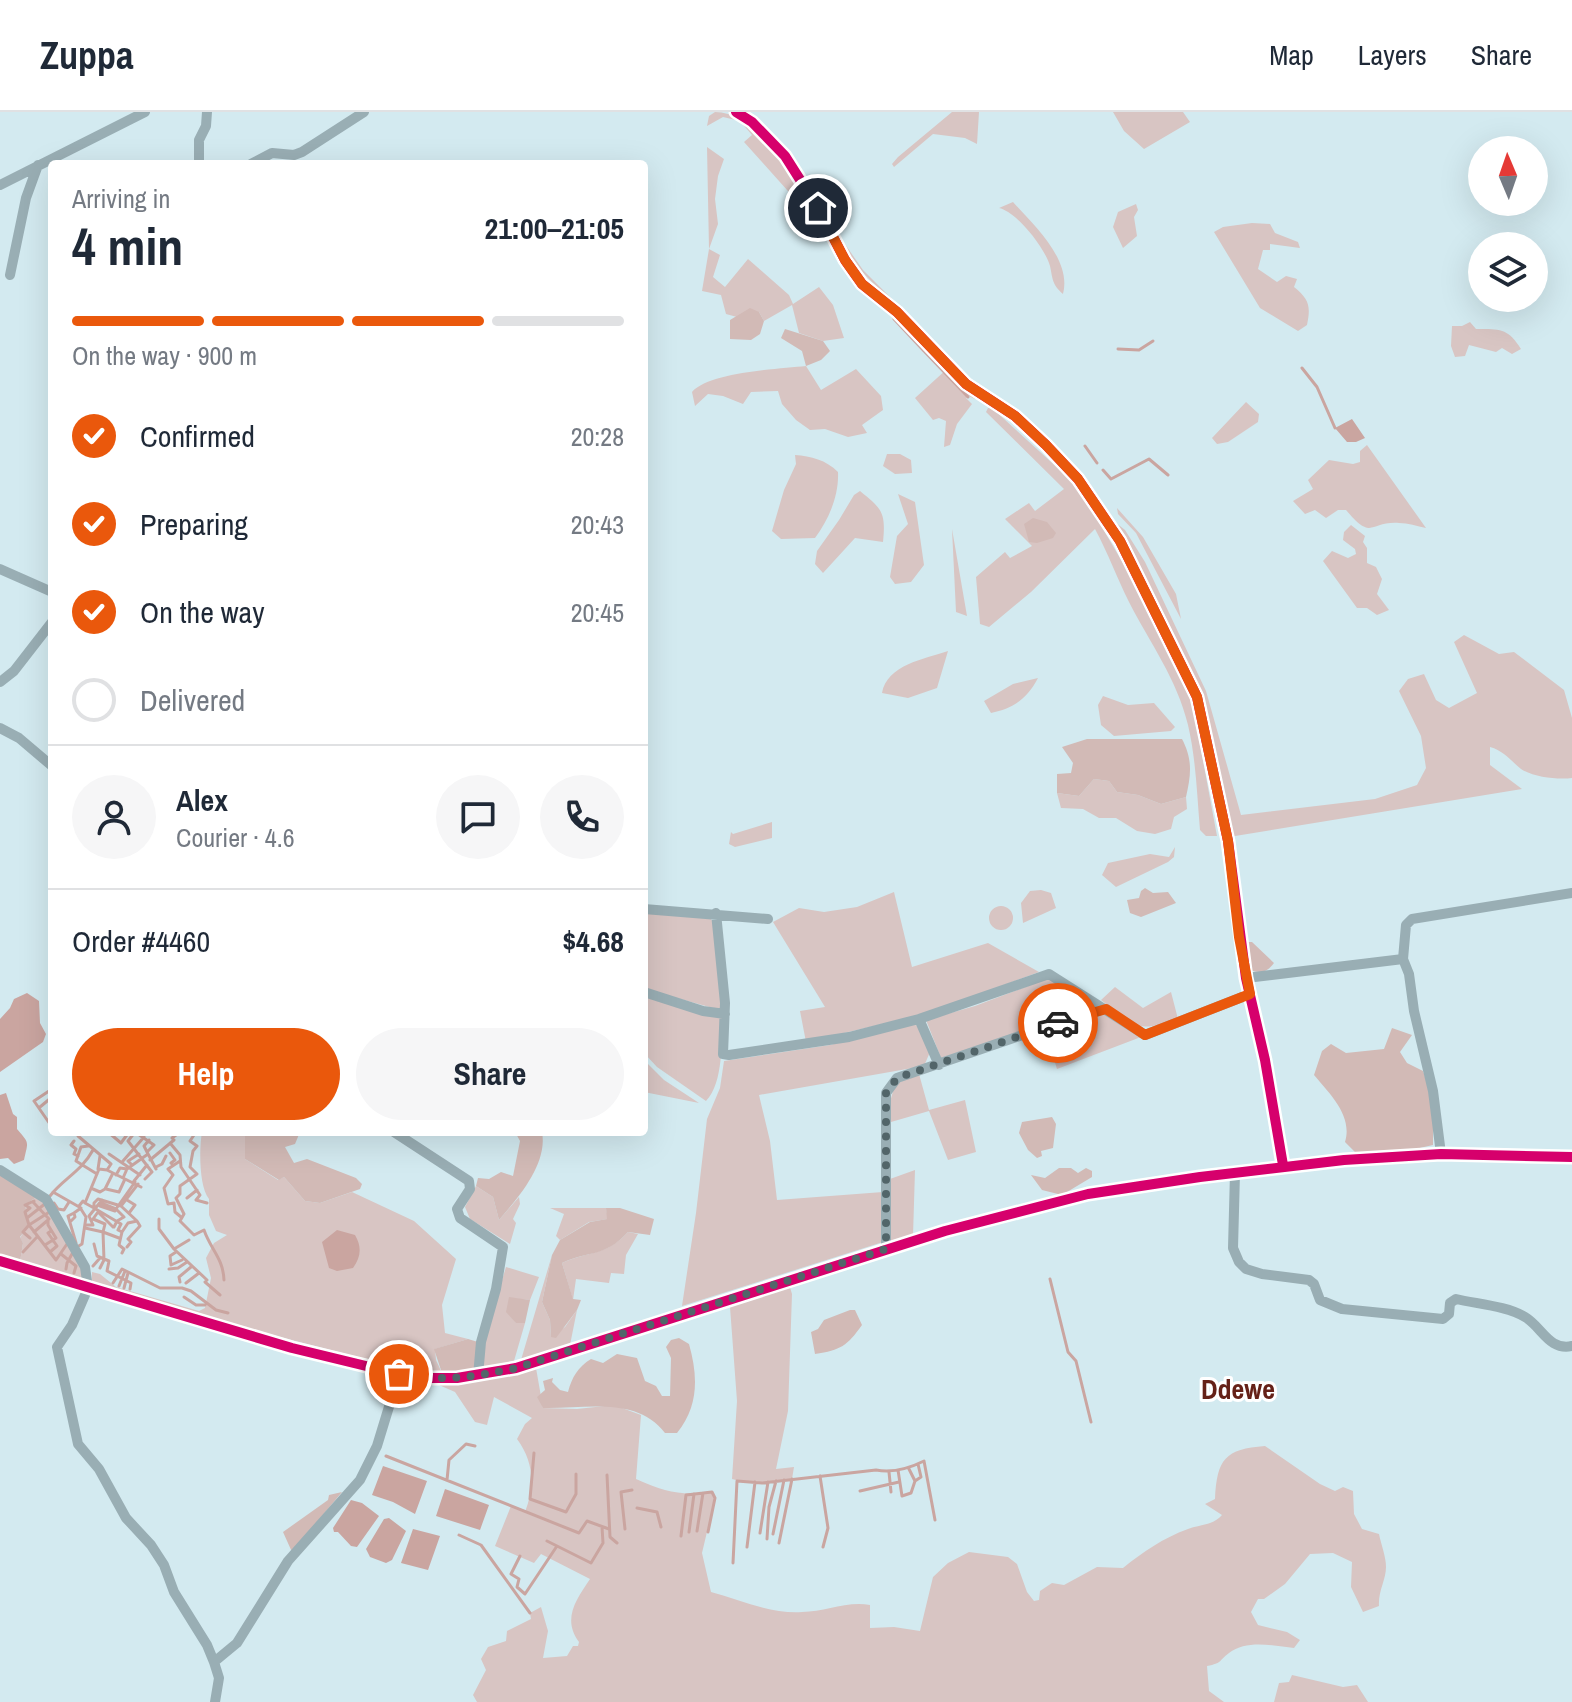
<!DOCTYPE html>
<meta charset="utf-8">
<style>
body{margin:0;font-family:"Archivo Narrow",sans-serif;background:#f6f6f7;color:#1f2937;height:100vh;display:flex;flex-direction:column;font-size:30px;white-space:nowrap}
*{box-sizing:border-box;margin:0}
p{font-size:26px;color:#747a83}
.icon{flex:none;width:44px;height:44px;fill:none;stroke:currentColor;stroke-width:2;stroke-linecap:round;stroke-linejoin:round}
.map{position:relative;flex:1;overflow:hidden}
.side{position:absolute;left:48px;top:48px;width:600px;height:976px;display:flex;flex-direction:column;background:#fff;border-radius:8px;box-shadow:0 8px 32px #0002}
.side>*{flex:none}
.needle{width:52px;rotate:358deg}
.fabs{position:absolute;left:1468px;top:24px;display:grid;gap:16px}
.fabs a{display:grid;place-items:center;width:80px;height:80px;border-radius:50%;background:#fff;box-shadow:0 8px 32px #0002;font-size:40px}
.pin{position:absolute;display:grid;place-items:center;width:68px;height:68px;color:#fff;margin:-34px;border:4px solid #fff;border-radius:50%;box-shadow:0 2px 8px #0007}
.courier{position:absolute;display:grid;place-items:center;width:80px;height:80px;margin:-40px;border:6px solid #ea580c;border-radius:50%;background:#fff;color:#222;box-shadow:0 2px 10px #0007}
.summary em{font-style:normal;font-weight:700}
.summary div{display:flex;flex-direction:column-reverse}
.summary{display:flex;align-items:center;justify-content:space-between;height:136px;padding:0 24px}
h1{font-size:52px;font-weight:700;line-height:60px}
.bar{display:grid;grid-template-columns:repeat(4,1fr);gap:12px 8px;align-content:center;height:96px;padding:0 24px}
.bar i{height:10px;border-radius:6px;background:#e0e1e3}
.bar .current{background:#ea580c}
.bar p{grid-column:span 4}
.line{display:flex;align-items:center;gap:20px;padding:0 24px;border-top:2px solid #e0e1e3}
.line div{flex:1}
.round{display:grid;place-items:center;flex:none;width:84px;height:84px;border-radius:42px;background:#f6f6f7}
ol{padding:0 24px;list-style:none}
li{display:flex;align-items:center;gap:24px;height:88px}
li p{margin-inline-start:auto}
li .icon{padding:8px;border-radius:50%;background:#ea580c;color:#fff;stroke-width:4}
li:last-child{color:#747a83}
li i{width:44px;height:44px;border:4px solid #e0e1e3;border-radius:50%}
.primary-button{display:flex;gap:16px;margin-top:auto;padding:16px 24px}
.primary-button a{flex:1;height:92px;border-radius:48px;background:#ea580c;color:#fff;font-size:32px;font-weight:700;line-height:92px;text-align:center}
.primary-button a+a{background:#f6f6f7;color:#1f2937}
header{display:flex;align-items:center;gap:48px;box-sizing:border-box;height:112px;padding:0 40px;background:#fff;border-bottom:2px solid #e0e1e3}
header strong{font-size:38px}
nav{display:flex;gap:44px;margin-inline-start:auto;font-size:28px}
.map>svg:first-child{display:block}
</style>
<header>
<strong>Zuppa</strong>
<nav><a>Map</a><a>Layers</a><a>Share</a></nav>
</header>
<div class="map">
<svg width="1572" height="1590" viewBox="0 0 1572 1590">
<rect width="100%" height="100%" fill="#d3eaf0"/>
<path fill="#d8c5c3" d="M715,0C752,0 786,51 803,81L796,88L744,30L752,23L740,9L723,5L707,14L709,4Z
M952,0H979L977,32L965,26L933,22L894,55L892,52L898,45Z
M1113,0H1183L1190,10L1144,37L1124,19Z
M707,35L724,47L718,64L715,87L718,112L709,137L720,143L713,165L725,175L748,147L789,183L793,192L819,175L833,193L844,226L823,229L799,221L792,193L764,209L759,200L737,205L726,202L721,183L702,179L709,137Z
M1013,90C1034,113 1072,148 1063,182C1052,172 1053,168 1050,154C1045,136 1017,100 999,96Z
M1136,92L1138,98L1134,105L1137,124L1123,136L1113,115L1118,100Z
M1252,111L1270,112L1275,121L1298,130L1300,136L1270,132V138H1263L1258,157L1277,170L1286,164L1297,167L1294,175C1309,187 1311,194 1307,213L1298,219L1260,196L1214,120L1223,115Z
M831,112L863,158L952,247L951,249L852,150Z
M1470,210L1476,217C1500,217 1508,216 1521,237L1512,242L1502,236L1496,240L1469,233L1465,244L1455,245L1451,234L1452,214H1462Z
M806,254L821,278L856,257L881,284L883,298L862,313L867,321L848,325L825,317L810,318L796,308L782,292L778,279L751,280L743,292L723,284L708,282L695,294L692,280C710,260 778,257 806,254Z
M947,257L975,284V287L969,284L966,286L972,292L957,312L950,333L944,335L946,309L939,306L933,308L915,286Z
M1246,290L1259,302L1258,310L1228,330L1217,332L1212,326Z
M988,296H992L1073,370L1086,388L1137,475L1186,574L1193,595L1217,724H1206L1200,718C1197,683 1196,647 1188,613C1177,567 1150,531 1129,490C1117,466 1108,441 1095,417L1031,480L989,515L980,512L976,465L1005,440L1010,446L1032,434L1005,407L1029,391L1035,399L1064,377L986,300Z
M1367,333L1426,416C1417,414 1408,411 1399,411C1369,409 1373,430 1346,398H1338L1326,406L1315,398L1305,402L1293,389L1313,377L1308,368L1329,348L1353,352L1360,350V339Z
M887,342H900L911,348L912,361L895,362L883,354Z
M795,343C811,344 826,348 838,360C839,384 829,407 815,426L781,427L772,419L784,378L796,352Z
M860,379C882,397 886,400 883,430L855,426L823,461L815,452L817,439L839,408L854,383Z
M898,382L915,390L924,453L911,470L895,472L890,465L897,424L908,412Z
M1117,396L1143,425L1176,482L1181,507L1136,421L1118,402Z
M1115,410L1125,418L1145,450L1206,579L1241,703L1375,687L1417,673L1426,656L1421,624L1399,579L1408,567L1424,562L1436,588L1449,596L1477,581L1454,530L1464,523L1499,542L1514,540L1564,578L1572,606V666C1558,668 1533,665 1521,657C1510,648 1504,639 1490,635V653L1522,677L1229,725L1204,592L1177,530L1113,412Z
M1351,413L1365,424L1363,430L1367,436V451L1376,455L1382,467L1377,482L1389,498L1377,503L1367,496H1357L1323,449L1332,439L1348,446L1356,442L1355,437L1343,428L1344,420Z
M952,417L967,504L956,500Z
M948,539L937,576L908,586L882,581C887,553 924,547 948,539Z
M1038,566C1027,587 1014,596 991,601L984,589L1013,572Z
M1103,584L1128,593L1154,591L1175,615L1171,619L1114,624L1101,613L1098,593Z
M1094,667L1109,669L1117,680L1138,683L1161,692L1186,685L1187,697L1174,705L1171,717L1155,722L1137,719L1116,706H1099L1083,697L1061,696L1057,681L1079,684Z
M772,710V726L735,735L729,732L731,720L733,722Z
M1175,735L1174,745L1168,750L1116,775L1102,763L1108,751L1150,742L1169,745Z
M1041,778L1051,781L1056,796L1023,811L1021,791L1030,779Z
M894,780L912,855L988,831L1039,860L929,901L806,930L800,899L825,895L773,810L799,796L824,800L857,795Z
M989 806a12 12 0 1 1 24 0a12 12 0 1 1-24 0Z
M644,799L711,807L715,814L724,899L644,877Z
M1044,868H1054L1094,897L941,946L926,908L975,894Z
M1115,875L1143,896L1171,880L1178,907C1135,922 1134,914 1101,888Z
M644,883L723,904C721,929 724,970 706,989L657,955L644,941Z
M1103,901L1141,925L1057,957L1045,918Z
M911,912L919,914L930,940L924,954L759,983L770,1029L777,1088L883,1080V1130L682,1194L696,1101L707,1007L720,976L724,949L830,933Z
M644,948L664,968L699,991L644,980Z
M919,962L929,998L965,988L976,1040L948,1048L929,999L891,1010L890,990L895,972Z
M202,1020H245V1047L278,1068L284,1065L305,1089L320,1091L352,1080L414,1109L456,1147L442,1193L445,1221L468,1227L435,1237L436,1248L442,1261C383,1253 327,1237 269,1222C210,1206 151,1191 92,1172V1160L100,1162L116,1175L199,1199L205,1196L211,1166L206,1146L214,1131L227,1123L216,1119L209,1103V1087C199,1075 199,1037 202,1020Z
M915,1058L913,1124L891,1130L890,1067Z
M476,1074L493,1085L499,1108L519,1085L520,1092L513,1107L516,1111L510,1132L470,1107L465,1095Z
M38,1084L46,1091L85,1164L83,1170L20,1150L23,1131L20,1126L28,1113L25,1093Z
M550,1096H606L608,1107L589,1110L560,1128L556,1124L564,1102Z
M628,1120L638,1122L626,1143L624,1162L611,1161L609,1171L576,1167L573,1188L562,1151C588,1139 606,1144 628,1120Z
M552,1143L542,1190L550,1208L551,1225L565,1215L577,1198L570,1233L521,1248Z
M506,1155L539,1165L530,1188L509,1186L516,1211H525L514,1249L482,1256L484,1227Z
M789,1172L792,1182L788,1299L776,1357L794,1355L792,1367C772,1369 752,1373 732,1367L737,1289L730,1195Z
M536,1256L543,1296L577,1297L614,1293L641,1303L636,1367C666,1380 680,1384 712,1380L715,1386L702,1441L711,1480C740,1488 771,1502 802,1500C825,1500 846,1489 870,1493V1516L894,1515L920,1519L933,1465L948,1451L969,1440L1008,1445L1017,1452L1027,1480L1034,1489L1039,1488L1040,1479L1052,1471L1064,1473L1097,1455L1123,1456C1143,1440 1163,1426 1188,1417C1201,1412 1212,1414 1222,1403L1205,1392L1215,1387C1217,1347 1225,1337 1265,1334L1320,1372L1335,1379L1343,1375L1353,1379L1354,1402L1362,1417L1379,1422C1381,1432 1386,1445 1386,1455C1386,1468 1378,1479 1379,1494L1363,1500L1351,1475L1352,1450L1333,1441L1310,1442L1285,1472L1264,1487H1258L1251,1500L1258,1513L1287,1520L1300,1528L1294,1536C1274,1534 1247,1527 1229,1541C1218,1549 1223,1551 1207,1554L1209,1579L1224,1590H477L473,1583L486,1558L481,1547L488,1535L506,1529L507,1519L531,1507L530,1501L541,1495L548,1519L543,1546L567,1544L573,1534H578L579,1530C562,1507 576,1488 590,1467L541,1442L534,1451L495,1434L511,1394L525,1400C535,1374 534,1350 517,1327L525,1312L532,1306L494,1285L487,1313L475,1310L455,1280L439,1273L473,1270Z
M1292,1563L1343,1575L1357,1573L1368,1590H1274L1279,1571L1289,1570Z"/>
<path fill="#d2bab6" d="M750,196L759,200L764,209L760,222L751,228L730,227V208Z
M785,217L823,229L830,239L821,248L806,254L802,239L781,226Z
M1033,406L1047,410L1056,421L1053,426L1037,431L1029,430L1024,412Z
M1087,627H1182C1193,648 1191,663 1186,685L1161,692L1138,683L1117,680L1109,669L1094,667L1079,684L1057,681V662L1071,661L1073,651L1062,635Z
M1145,776L1153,781L1168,780L1176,791L1141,805L1130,801L1127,788L1139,786L1141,779Z
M1247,830H1252L1274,851C1267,860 1261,862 1250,858L1246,842Z
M1392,916L1412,923L1400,940L1407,951L1423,959L1433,988V1033L1393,1042H1357L1345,1030C1353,1004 1330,982 1314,963L1322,939L1331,932L1346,941L1384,937Z
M1052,1005L1056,1012L1053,1036L1041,1039L1042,1044L1037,1046L1028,1038L1019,1021L1022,1010Z
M245,1020H300L295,1032L285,1035L294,1051L307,1047L356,1066L362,1072L360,1077L320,1091L305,1089L284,1065L279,1068L245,1047Z
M515,1020H542C548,1052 518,1086 499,1108L493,1085L476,1074L478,1066L489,1067L501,1060L513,1064L520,1029Z
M0,1055L38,1084L25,1093L29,1113L20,1125L23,1131L20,1150L0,1144Z
M1059,1056H1071L1078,1061L1086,1056L1092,1059V1065L1062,1083L1042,1078L1031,1063L1045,1066Z
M606,1096H620L654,1107L650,1123L628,1120C604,1146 590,1138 562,1151L573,1187L581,1188L577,1198L556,1226L551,1225L550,1208L542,1190L552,1143L560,1128L590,1110L607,1107Z
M509,1185L530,1188L525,1211H516L506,1200Z
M850,1198H855L862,1213C847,1234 841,1238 815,1242L811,1220L818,1217L824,1208Z
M679,1226L689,1232C698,1264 699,1294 677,1321H665C637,1284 585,1297 543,1296L537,1285L545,1278L543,1269L553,1266L552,1270L560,1278L568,1280C572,1265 578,1255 591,1247L603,1251L617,1242L637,1246L645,1269L656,1274L662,1284H670L671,1246L666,1235L671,1228Z
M468,1227L478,1230L474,1258L442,1261L434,1237Z
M342,1380L292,1440L283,1420L328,1388L329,1383Z"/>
<path fill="#caa5a0" d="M1352,307L1365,326L1356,330H1347L1335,316Z
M27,881L39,889L40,911L46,922L43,930L0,960V907L10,896L14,887Z
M6,981L13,1002L17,1005V1017C30,1032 28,1029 24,1048L14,1052L8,1046L0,1047V983Z
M337,1118L355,1123C362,1135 361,1145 353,1156L337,1159L329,1156L322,1130Z
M383,1354L427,1369L415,1402L393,1390L372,1383Z
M445,1377L489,1393L480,1418L436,1404Z
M351,1388L362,1391L379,1404L357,1435L351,1434L338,1420H334L333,1416Z
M389,1406L406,1419L392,1448L386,1451L370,1445L366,1437L384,1407Z
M413,1417L440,1424L428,1458L401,1451Z"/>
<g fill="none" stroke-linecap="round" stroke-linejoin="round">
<path stroke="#caa5a0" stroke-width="3" d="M894,207L924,239
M1118,237L1139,238L1153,229
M925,240L968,285
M1302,256L1317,275L1335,316
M1085,334L1097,351
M1103,358L1111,367L1149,347L1168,363
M52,977L34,989L52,1015
M40,995L52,985
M80,1020L78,1024L111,1052L107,1058
M108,1020L121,1031L129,1020
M135,1020L128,1029L152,1060L145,1067
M135,1020L154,1033L147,1040L156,1057
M196,1020L190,1029L197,1034L193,1039L190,1055L197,1062L180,1074V1082L176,1086L184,1102L180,1109L194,1123L204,1118C211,1138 223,1146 224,1168
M74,1029L71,1033L76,1037L74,1042L78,1044
M170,1031L180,1043L181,1055L200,1083L196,1088L207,1091
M88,1034L81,1035L76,1049L97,1062
M170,1041L175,1048L171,1051L173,1053
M109,1042L140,1063
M150,1048L174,1028L172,1026L180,1020
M123,1049L144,1025
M180,1049L168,1057L173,1063L164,1076L168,1092L174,1091L175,1100L181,1105
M132,1053L128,1049L139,1042
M156,1055L162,1052L166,1044
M98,1057L100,1044
M116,1063L120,1056L127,1057
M123,1066L127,1057L148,1042L144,1034L149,1028
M134,1069L147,1053
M93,1077L100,1080L105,1077L113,1061
M106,1077L119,1080L125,1067
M53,1080L81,1096L74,1101L75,1105L70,1110
M50,1084C64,1066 81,1060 93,1038
M187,1086L197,1078
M127,1088L135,1093L129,1101
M34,1089L25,1093L30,1096L25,1100L29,1113L56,1148L67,1132
M33,1090L49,1107
M54,1091L58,1097L64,1098L69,1090
M85,1091L94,1096V1091L98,1087L121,1094L138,1072
M101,1091L116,1097
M100,1094L115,1099
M121,1094L137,1109L128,1111L122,1120L119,1133L124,1137L122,1141
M94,1096L121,1112L118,1118L122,1120
M98,1100L93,1107L105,1112L103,1120L119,1126
M74,1101L68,1104L76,1131
M99,1101L113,1115
M27,1106L46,1091
M159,1107V1117L174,1137
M87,1113H93L89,1104L102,1088
M114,1115L117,1109L124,1105L116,1097L135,1070
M85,1116L103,1120L104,1148L100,1156
M34,1120L48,1108V1113L56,1126L45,1133
M30,1126L23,1120L29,1113L51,1099
M189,1128L174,1137L207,1168L205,1170L220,1183
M94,1132L97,1144L109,1149L107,1159L131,1171L130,1177
M77,1135L82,1132L86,1105L79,1094L83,1089L85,1091L99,1057L107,1058L141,1075
M127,1135L131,1130L128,1127L140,1114L137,1109
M23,1140L37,1125
M50,1140L57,1134L48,1121L51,1119
M176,1140L170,1144L171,1153L182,1148
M61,1142L76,1154L74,1161
M93,1154L100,1146
M66,1157L67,1151L72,1142
M169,1157L178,1156L187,1150
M1050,1167L1068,1240L1076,1249L1091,1310
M180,1170L179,1165L191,1155
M113,1171L122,1157L160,1176H182L191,1179L216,1198L228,1201
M186,1171L199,1161
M119,1174L125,1159
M124,1176L128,1161
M184,1185L196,1193H205
M534,1341L530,1387L566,1400L576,1382V1362
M386,1344L579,1421L587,1409L609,1417
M898,1358L902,1384L911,1381L915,1369L909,1357
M889,1360L891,1380
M607,1363L610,1425L617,1431
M820,1364L828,1416L823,1435
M447,1368L449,1348L466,1332L475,1334
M915,1369L921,1365L918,1352
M860,1379L899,1370
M637,1396L657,1400L661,1415
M625,1417L621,1380L632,1378
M697,1419L703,1381
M689,1420L694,1382
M760,1421L768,1370
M773,1422L784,1368
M459,1423L481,1433L530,1501
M681,1424L686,1383L712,1380L715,1386L708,1420
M767,1427L769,1395L776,1369
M547,1429L591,1451L603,1431L602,1415
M779,1431L792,1367
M747,1435L755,1370
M520,1444L511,1462L519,1467L517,1475L525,1482L557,1434
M733,1451L737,1369L762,1371L876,1358C893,1361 908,1357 924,1349L935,1408"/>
<path stroke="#99aeb4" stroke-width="10" d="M736,0L752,10L785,44L818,96L845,148L862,172L897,200L966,272L1015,304L1046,333L1078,367L1120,429L1197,585L1228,729L1246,866L1265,948L1283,1053
M199,52V28L206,14L207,0
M251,52L272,41L294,43L302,40L364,0
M0,73L145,0
M10,163L26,86L38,53
M0,457L52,480
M0,570L14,559L52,510
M0,616L19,626L52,654
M644,797L768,807
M716,801L725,891L723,942L729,943L849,925L919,907L1049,862L1145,923L1250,882
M1246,866L1403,847
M644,880L703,899L725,902
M919,907L939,953
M394,1020L469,1069L470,1077L457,1097L460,1106L503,1135L496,1177L481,1230L478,1264
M1441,1042L1433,979L1414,899L1409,862L1403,847L1406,813L1412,807L1572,781
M0,1058L46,1087L85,1155L88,1176L72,1213L57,1235L78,1332L99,1357L126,1406L151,1433L164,1453L174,1480L207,1533L214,1550
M1235,1061L1233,1136L1239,1150L1246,1157L1262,1162L1309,1168L1314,1172L1320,1188L1342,1197L1443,1207L1449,1202L1450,1191L1456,1187C1477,1192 1507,1194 1525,1205C1542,1215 1549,1239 1572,1234
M886,1137V981L897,966L1078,904L1106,897
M0,1149L292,1236L399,1262L420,1266H457L516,1256L945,1119L1088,1082L1200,1065L1344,1048L1441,1042L1572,1045
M215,1590L219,1566L214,1550L237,1531L288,1449L360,1368L377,1334L399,1262"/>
<defs>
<path id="cycleway" d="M736,0L752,10L785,44L818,96L845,148L862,172L897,200L966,272L1015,304L1046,333L1078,367L1120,429L1197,585L1228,729L1246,866L1265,948L1283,1053
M0,1149L292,1236L399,1262L420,1266H457L516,1256L945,1119L1088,1082L1200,1065L1344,1048L1441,1042L1572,1045"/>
</defs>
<use href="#cycleway" stroke="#fff" stroke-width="15"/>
<use href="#cycleway" stroke="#d6006c" stroke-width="10"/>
</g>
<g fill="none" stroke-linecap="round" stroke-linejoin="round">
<path stroke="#526569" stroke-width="8" stroke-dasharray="0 14.4" d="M399,1262C439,1270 476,1265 516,1256L886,1137V981L897,966L1058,911"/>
<path stroke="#ea580c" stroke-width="10" d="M818,96L845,148L862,172L897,200L966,272L1015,304L1046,333L1078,367L1120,429L1197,585L1228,729L1239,825L1250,882L1145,923L1106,897L1058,911"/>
</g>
<g text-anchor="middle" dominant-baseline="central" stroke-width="6" stroke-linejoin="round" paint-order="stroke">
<g font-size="28" font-weight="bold" fill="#652118" stroke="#fff">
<text x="1238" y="1277">Ddewe</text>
</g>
</g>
</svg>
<div class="fabs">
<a><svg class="needle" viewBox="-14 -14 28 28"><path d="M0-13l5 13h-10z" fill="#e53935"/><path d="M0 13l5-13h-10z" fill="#747a83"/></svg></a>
<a><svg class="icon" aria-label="layers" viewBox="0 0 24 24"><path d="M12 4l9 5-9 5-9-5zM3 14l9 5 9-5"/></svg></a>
</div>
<div class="pin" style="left:399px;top:1262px;background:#ea580c"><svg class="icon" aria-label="bag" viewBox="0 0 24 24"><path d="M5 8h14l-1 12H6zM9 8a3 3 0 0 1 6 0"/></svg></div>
<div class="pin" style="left:818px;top:96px;background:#1f2937"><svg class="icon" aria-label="home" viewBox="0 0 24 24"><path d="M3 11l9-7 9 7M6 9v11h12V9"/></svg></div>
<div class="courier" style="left:1058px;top:911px"><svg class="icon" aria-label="car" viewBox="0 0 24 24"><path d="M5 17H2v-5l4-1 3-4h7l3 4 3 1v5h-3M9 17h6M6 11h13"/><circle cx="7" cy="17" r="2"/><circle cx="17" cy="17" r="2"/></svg></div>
<section class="side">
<div class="summary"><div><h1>4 min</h1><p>Arriving in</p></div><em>21:00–21:05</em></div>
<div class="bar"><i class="current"></i><i class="current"></i><i class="current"></i><i></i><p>On the way · 900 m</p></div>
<ol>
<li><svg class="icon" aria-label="check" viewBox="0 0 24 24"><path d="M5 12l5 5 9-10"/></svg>Confirmed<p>20:28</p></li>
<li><svg class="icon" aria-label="check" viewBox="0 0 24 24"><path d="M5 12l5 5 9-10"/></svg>Preparing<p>20:43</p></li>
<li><svg class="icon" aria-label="check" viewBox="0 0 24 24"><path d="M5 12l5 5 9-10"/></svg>On the way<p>20:45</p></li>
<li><i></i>Delivered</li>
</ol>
<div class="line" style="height:144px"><a class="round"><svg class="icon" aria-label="person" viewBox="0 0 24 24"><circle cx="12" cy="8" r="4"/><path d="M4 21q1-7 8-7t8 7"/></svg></a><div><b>Alex</b><p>Courier · 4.6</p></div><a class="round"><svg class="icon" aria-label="chat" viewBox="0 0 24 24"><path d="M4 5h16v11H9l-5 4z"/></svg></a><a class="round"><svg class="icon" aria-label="phone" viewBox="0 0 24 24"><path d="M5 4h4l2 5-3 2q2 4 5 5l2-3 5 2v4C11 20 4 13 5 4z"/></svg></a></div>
<div class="line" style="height:104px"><div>Order #4460</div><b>$4.68</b></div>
<div class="primary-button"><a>Help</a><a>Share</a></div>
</section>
</div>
